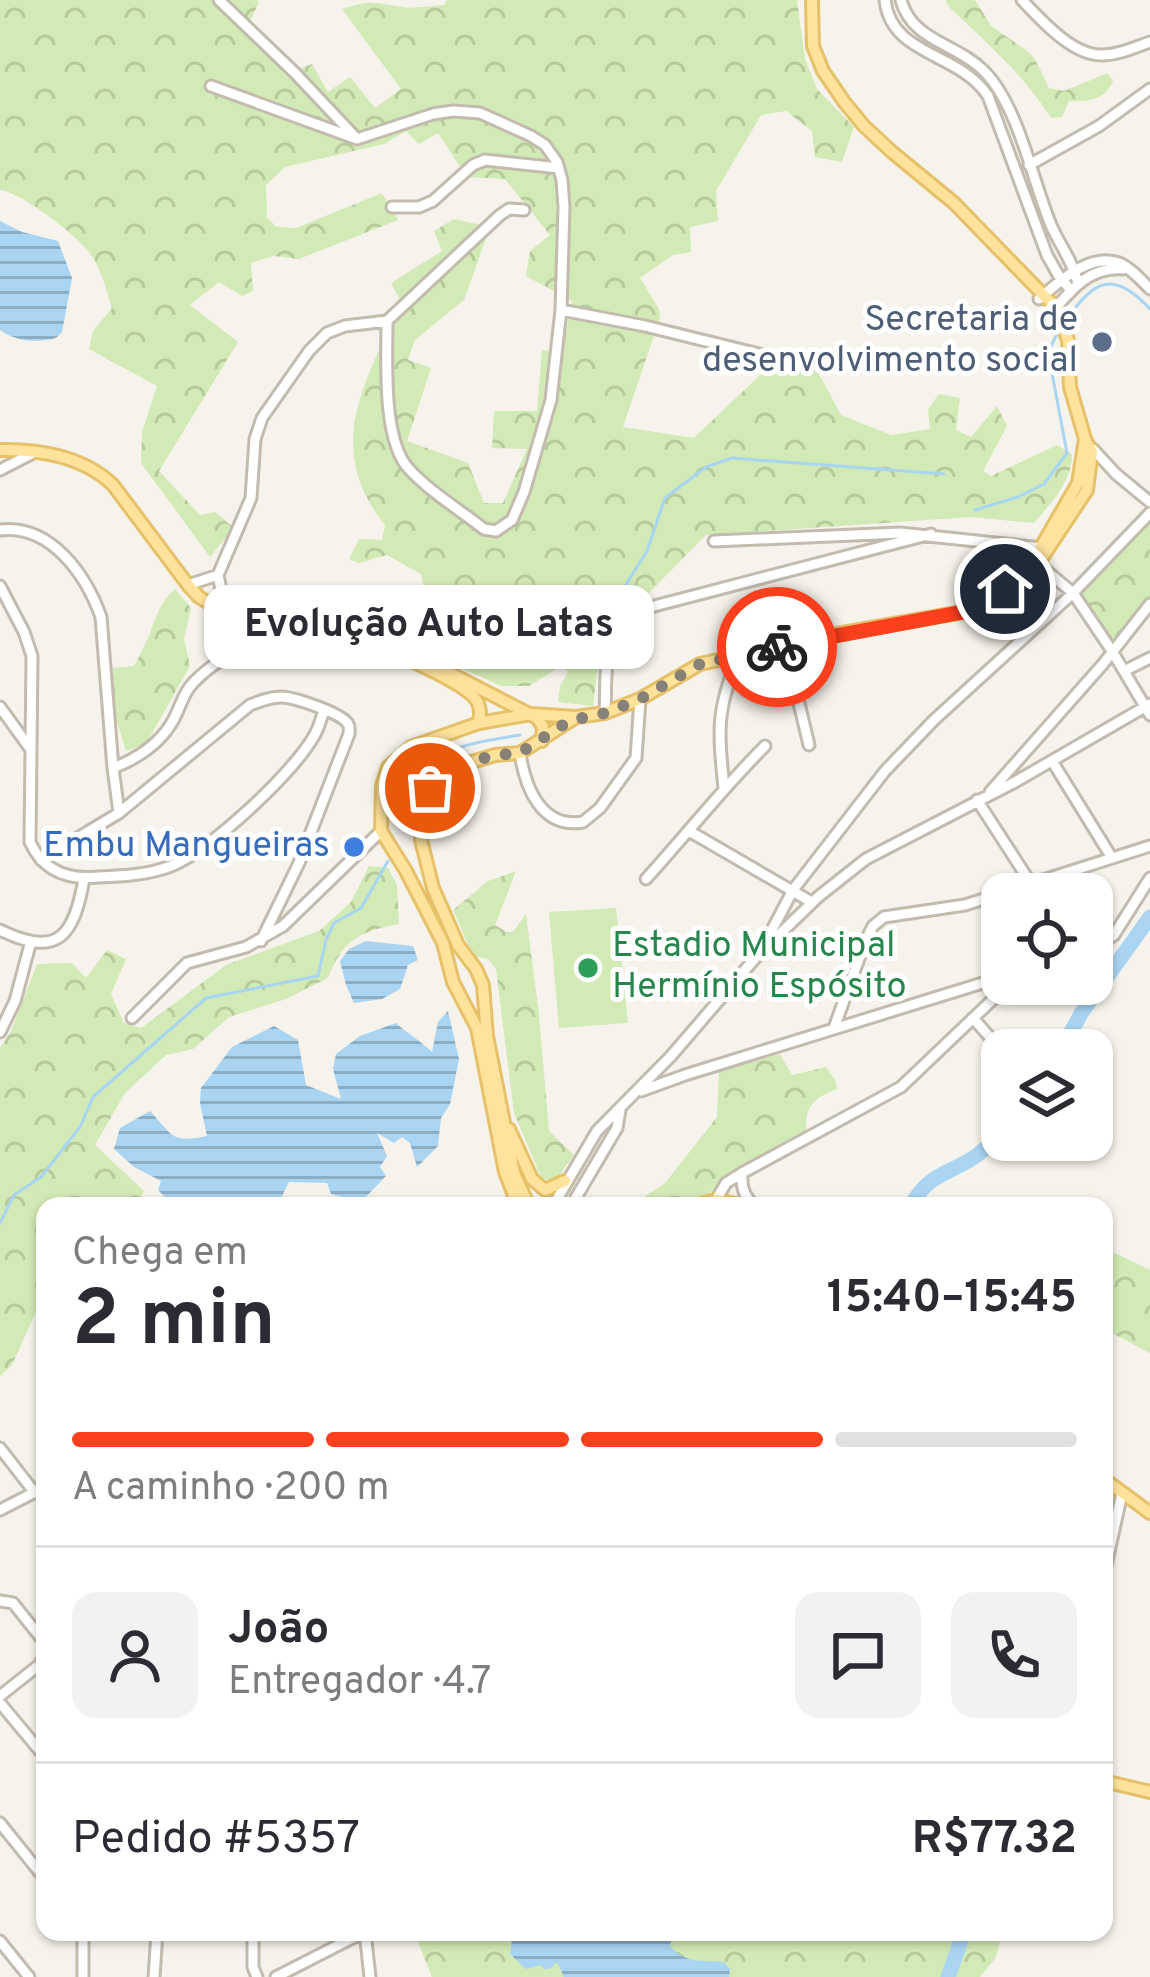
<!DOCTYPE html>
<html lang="pt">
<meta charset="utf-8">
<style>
body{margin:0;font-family:Overpass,sans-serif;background:#f2f2f3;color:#2b2b33;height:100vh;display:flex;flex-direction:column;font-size:45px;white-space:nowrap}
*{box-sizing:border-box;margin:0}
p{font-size:39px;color:#7c7c81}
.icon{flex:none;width:66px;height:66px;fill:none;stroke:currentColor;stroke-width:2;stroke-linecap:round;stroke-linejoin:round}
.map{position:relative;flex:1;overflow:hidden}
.drawer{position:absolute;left:36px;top:1197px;width:1077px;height:744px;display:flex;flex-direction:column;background:#fff;border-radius:24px;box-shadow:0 3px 9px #0004}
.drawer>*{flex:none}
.buttons{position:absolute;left:981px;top:873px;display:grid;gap:24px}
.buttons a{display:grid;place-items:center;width:132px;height:132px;border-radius:24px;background:#fff;box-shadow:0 3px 9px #0004;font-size:60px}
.pin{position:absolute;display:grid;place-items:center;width:102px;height:102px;color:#fff;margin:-51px;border:6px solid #fff;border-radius:50%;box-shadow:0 3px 12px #0007}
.courier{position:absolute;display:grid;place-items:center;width:120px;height:120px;margin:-60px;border:9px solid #fc3f1d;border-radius:50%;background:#fff;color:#222;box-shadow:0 3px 15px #0007}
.bubble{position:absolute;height:84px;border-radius:24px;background:#fff;box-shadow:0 3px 9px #0004;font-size:39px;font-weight:700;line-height:84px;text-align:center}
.head em{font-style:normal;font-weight:700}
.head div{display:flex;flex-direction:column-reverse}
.head{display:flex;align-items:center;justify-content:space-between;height:204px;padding:0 36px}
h1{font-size:78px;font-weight:700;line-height:90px}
.bar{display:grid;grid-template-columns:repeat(4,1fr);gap:18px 12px;align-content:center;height:144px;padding:0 36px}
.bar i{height:15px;border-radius:9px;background:#e1e1e2}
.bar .on{background:#fc3f1d}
.bar p{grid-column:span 4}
.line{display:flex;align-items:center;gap:30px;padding:0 36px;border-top:3px solid #e1e1e2}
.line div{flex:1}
.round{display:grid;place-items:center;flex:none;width:126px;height:126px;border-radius:24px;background:#f2f2f3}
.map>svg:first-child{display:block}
</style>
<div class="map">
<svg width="1150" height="1977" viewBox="0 0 1150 1977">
<defs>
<pattern id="forest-crowns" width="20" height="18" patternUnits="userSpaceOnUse" patternTransform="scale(3)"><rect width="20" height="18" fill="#d2eab5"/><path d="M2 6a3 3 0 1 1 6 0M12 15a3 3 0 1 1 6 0" fill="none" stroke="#b6ca9c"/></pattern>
<pattern id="water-rules" width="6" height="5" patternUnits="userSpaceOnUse" patternTransform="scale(3)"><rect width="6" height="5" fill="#a9d4f2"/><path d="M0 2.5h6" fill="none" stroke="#8caec5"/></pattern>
</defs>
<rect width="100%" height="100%" fill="#f6f3ec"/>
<path fill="#d2eab5" d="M616,908L628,1023L559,1028L549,912Z"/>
<path fill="url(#forest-crowns)" d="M0,0H256L259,2L246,30L285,74L312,64L328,92L350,77L375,108L401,89L342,9C370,0 376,3 402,7C415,9 431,6 444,5L447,0H797L805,59L817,89L854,127L842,162L815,157L812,131L786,111L761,115L716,191L718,221L690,227L691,252L673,255L640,278L659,309L660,318L623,427L694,438L783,353L812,361L841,415L891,435L930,429L928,409L939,394L960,398L956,430L971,437L997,406L1007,426L983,471L991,476L1057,445L1072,454C1072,482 1052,502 1034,523L972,517L706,535L646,596L618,604L601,641L593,706L558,702L560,686L568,672L561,666L529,686H501L461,668L428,610L421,574L387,555L359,563L349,559L359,539L382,540L385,525C322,447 366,381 401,302L391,283L442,251L434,231L454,219L490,227L464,300L415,340L408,360L431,368L407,441L468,463L484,503H503L527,449L492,448L494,411H537L542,350L562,352L572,301L526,276L530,251L550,235L505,179L467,177L438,133L419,144L406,131L384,144L285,167L266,185L267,218L277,227L296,228L382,193L398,220L299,259L273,256L251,263L253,291L242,296L219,282L190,305L238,342L159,471L200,515L215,512L234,528L210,557L141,463L142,432L157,386L89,349L93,331L112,308C106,289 101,268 89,252C75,234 21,192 0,190Z
M946,0H975L991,26L1026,50L1035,59L1049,88L1064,91L1108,73L1113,81C1105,101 1088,101 1069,101L1062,117L1051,118C1024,75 985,41 948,6Z
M1150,517V600L1113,641L1079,593Z
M175,589L191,608L184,638L190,666L146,744L126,751L113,709V668L134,666C139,656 145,646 149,636C156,618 159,603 175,589Z
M369,866L388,868L397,885L399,924C359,932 343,939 328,978L286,999L229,1017L193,1049L166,1055L125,1093L95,1145L144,1191L135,1206H45V1300L39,1305L12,1365L0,1376V1048L11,1031L37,964L72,963L86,978L107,950L126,959L111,994L124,1023L141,1028L226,965L319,931L351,902Z
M516,871L495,925L507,932H513L526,914L539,1015L549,1131L574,1155L559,1176L551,1181L541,1177L514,1113L496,969L488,959L473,956L453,910L488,881Z
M780,1054L792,1075L826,1067L835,1080L837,1089C813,1098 803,1108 807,1134L750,1164L705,1196L676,1206H607L644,1197L665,1183L717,1117L719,1071Z
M1104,1248L1150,1270V1353L1104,1329Z
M414,1932H1002L996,1957L980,1977H432Z"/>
<path fill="url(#water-rules)" d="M0,221L22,232L58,241L72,278L62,332L56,338C37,343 17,342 0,330Z
M366,941L413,946L418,960L408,965L400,989L382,999L354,1003L346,985L340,961L349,949Z
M448,1011L459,1059L450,1104L441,1118L438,1146L417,1167L410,1143L402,1137L394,1143L377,1133L387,1156L380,1167L386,1176L361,1202L331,1194L327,1183L289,1182L277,1206H155L165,1197L158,1190L161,1181L134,1167L114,1149L120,1128L150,1111C174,1137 171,1143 207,1136L200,1103L201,1088L232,1047L274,1026L298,1040L306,1085L341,1099L333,1069L336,1054L360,1036L396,1023C408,1034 421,1041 432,1052L438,1022Z
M513,1932H673L670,1946C685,1964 703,1960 724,1962L730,1969L729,1977H564L558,1963L554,1964L552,1968L544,1969L541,1965L526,1969L510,1954Z"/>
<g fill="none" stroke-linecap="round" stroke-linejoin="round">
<path stroke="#a9d4f2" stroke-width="3" d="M1067,319C1095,279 1114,270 1150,309
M975,510L1018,497L1044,484L1067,453L1048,352L1058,332
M625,586L647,551L665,498L706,467L732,458L944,474
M400,828L422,768C451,744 485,741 520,735
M0,1223L14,1195L41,1177L80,1127L93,1097L206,998L318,976L326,940L334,923L361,908L388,861"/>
<path stroke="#a9d4f2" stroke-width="15" d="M1061,1050L1082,1012L1150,917
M911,1206C927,1175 946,1175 973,1158C984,1151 993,1141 1002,1131
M948,1977L964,1932"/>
<defs>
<path id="minor" d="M219,0L295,73L357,139
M885,0C891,56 959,52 988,96L1047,255L1060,278L1071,290
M901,0C912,41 956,43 984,71C1018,105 1032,179 1051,225C1059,244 1074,263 1078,284
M1022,0C1041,20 1073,56 1102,55C1119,55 1135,47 1150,42
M211,86L357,139L433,114L453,111L480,113L531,136L545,145L557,162L562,180L564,207L561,310L551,400L524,492L512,520L496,531L484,529C460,510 430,492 409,469C382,440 387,361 387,321L345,326L327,333L309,351L262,418L255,439L251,498L218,575L225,609
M1029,165L1099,126L1150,89
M392,207H419L433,201L473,165L485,160L559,168
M1039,299C1059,282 1090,252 1119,263C1131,268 1141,280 1150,289
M561,310L645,326L779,359
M1052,312C1072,289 1090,266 1124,269
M387,321L500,215L509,209L524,210
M1093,449L1116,474L1150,502
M0,470L35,452
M0,530C51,524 86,575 101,617L113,768L119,813
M714,541L900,533L1043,548
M1036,562L1073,593L1112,651L1150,715
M188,585L218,575
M0,586L24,632L32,656L30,842C43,871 68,880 98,877C123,876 148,875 171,866C212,849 292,774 314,736C319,728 321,719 324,710
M785,645L809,745
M1124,671L1150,658
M0,707L29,747
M605,713C607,676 600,633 635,611L931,534
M520,753C525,787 541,829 583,822L600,808L636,758L640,699
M1052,761L1112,858
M113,768C136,759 158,745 171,724C180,710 182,694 193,683C218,656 257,641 288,623
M724,788C718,730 716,710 739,655
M990,792L1103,664L1150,604
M977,800L1030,882
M689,831L808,900
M41,860L119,813L250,705C260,701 270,697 281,697C293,697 342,713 348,724C350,727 349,731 349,734L299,863L261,941
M646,879C686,835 723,788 765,746
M0,930C59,959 74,935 84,879
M764,945L793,890L885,771L934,720L1073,593L1150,513
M1092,950L1114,935L1150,878
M132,1018L187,963L246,947L283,926L381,831
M973,1018L1002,1051
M834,1028L865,942L873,926L884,917L965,905L1150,846
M0,1032L15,1001L31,941
M641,1091L685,1075L1002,977
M742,1173C741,1188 744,1195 754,1206
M716,1200L726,1183L742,1173L901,1087L1009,984
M553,1206L597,1131L671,1056L757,956L818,897L866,859L1015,782L1150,704
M571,1206L617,1128L620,1110
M0,1448L35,1493
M0,1510L45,1487
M1104,1575L1122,1493
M0,1601L13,1603L45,1643
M0,1696L39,1665L45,1655
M0,1703L45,1757
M0,1823L45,1879
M83,1932V1977
M253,1932V1967L257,1977
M365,1932L370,1977
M0,1941L29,1977
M154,1977L157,1932
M276,1977L364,1932"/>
<path id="major" d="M0,450C40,449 84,457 113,485L188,585L199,597L212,605L403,649L537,718L543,727L542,741
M1030,566L1078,483L1085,439
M383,648C403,658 470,684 478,703C481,711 480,715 479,723
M509,1129L532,1179L545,1190L565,1181
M518,1206L505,1172L477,1028L453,982L443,943L406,871L381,831L382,786L388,767L411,747L479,723L531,714L576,717L605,713L640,699L700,664L842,633L963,612L989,600L1038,564L1087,490L1092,452L1085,439L1070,387L1068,340L1056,308L954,203L892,152L864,126L845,103L823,71L813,46L812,0
M529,1206L514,1173L487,1036L483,985L476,969L458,945L433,888L421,840L422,823L430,788L445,770L495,755L520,753L573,719
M694,1206L716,1200L747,1206
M1104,1479L1150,1513
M1104,1781L1150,1792"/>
</defs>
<use href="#minor" stroke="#c2bbae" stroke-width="15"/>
<use href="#major" stroke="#e6c16a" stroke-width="16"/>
<use href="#minor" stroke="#fff" stroke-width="9"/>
<use href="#major" stroke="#ffe39c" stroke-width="10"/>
</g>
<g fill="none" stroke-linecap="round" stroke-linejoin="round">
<path stroke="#878178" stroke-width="12" stroke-dasharray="0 21.6" d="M430,788L436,778L452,767L495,755L520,753L569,721L605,713L640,699L700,664L777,647"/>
<path stroke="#fc3f1d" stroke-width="15" d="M777,647L963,612L989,600L1005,589"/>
</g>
<circle fill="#5c6f8a" stroke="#fff" stroke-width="4.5" cx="1102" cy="342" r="12"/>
<circle fill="#3f7fe0" stroke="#fff" stroke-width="4.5" cx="354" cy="847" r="12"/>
<circle fill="#2e9e5b" stroke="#fff" stroke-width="4.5" cx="588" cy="968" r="12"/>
<g text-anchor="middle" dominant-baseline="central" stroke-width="10" stroke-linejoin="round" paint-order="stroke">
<g font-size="36" fill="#4e5e75" stroke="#fff" text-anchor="end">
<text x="1078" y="321">Secretaria de<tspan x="1078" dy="41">desenvolvimento social</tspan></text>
</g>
<g font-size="36" fill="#366cbe" stroke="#fff" text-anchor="end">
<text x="330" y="847">Embu Mangueiras</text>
</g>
<g font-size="36" fill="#27864d" stroke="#fff" text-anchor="start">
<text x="612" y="947">Estadio Municipal<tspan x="612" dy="41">Hermínio Espósito</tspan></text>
</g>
</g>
</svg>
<div class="buttons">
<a><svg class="icon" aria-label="locate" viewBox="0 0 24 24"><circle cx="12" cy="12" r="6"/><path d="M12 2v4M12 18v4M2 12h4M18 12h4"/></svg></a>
<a><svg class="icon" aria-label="layers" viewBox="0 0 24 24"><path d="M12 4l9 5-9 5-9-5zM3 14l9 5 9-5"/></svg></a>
</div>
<div class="pin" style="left:430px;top:788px;background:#ea580c"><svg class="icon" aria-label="bag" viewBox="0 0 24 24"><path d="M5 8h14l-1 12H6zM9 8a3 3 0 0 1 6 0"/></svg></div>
<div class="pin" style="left:1005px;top:589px;background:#1f2937"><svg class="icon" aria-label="home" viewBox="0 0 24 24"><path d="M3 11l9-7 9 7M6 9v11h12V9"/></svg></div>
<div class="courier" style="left:777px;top:647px"><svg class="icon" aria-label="bike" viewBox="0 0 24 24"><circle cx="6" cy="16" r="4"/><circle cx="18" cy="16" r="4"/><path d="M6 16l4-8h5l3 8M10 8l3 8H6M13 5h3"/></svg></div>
<div class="bubble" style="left:204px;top:585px;width:450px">Evolução Auto Latas</div>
<section class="drawer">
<div class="head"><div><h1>2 min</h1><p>Chega em</p></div><em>15:40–15:45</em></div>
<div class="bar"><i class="on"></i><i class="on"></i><i class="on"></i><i></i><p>A caminho · 200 m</p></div>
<div class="line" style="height:216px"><a class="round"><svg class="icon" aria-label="person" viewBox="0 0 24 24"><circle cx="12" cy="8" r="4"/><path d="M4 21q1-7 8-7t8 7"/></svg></a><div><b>João</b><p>Entregador · 4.7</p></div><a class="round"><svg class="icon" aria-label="chat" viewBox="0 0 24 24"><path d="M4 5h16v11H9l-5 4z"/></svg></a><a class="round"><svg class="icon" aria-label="phone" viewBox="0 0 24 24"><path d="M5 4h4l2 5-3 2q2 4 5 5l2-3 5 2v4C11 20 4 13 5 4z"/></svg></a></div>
<div class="line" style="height:156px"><div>Pedido #5357</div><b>R$77.32</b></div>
</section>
</div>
